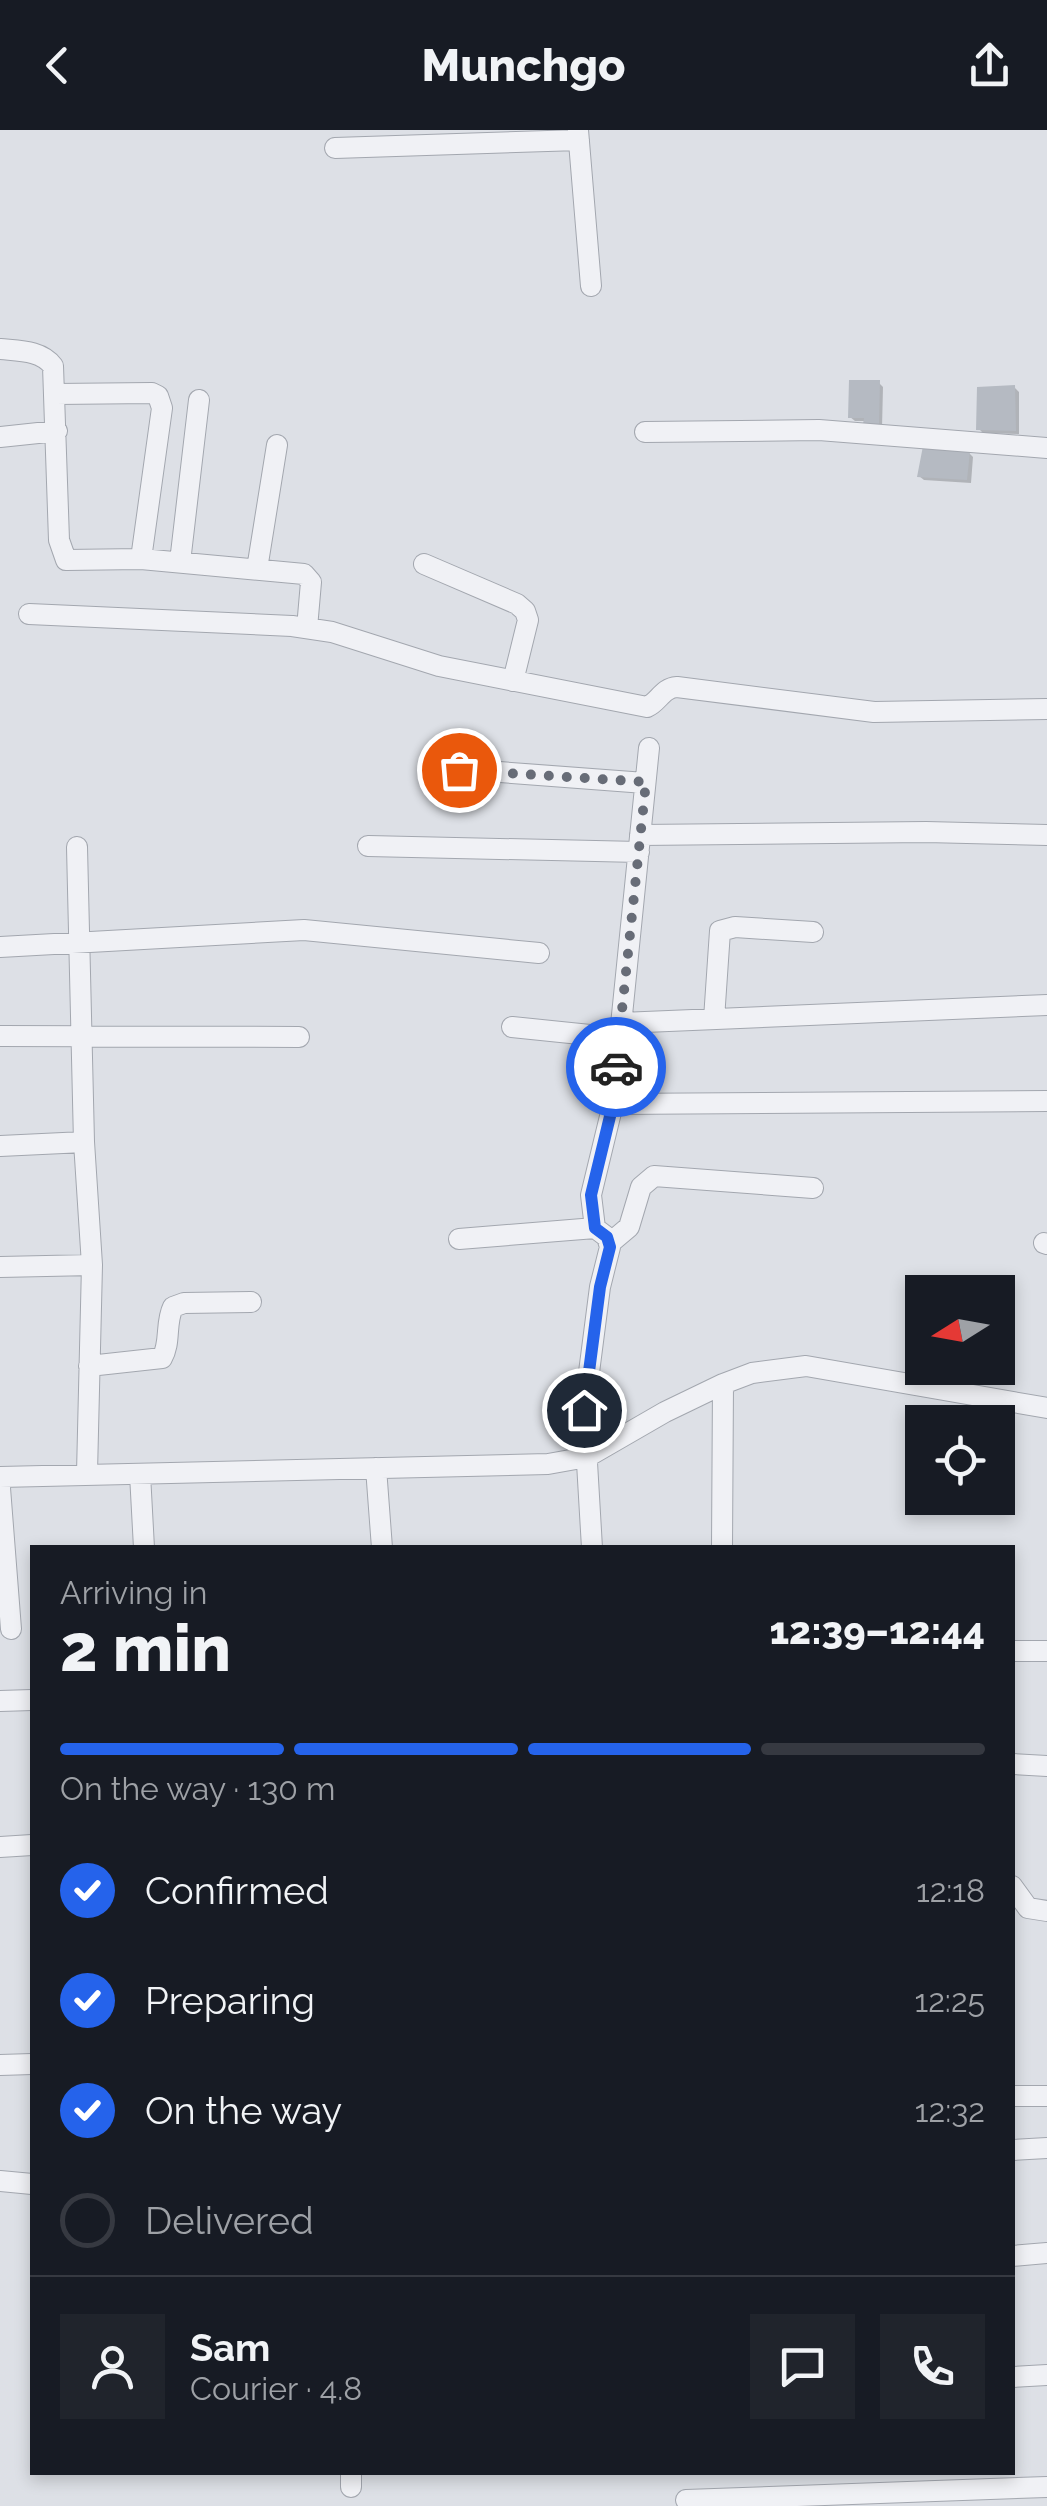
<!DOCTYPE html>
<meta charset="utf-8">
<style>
body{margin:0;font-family:Raleway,sans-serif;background:#20242c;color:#f1f3f6;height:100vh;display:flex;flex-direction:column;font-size:38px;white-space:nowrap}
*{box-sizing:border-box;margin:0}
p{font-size:32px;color:#9ea1a6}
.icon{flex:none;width:55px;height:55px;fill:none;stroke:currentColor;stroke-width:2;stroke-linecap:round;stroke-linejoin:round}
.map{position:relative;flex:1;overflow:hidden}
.sheet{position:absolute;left:30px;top:1415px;width:985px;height:930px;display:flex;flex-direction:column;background:#171b24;border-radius:0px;box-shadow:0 5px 15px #0003}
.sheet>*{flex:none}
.needle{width:65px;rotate:259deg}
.buttons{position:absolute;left:905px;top:1145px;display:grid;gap:20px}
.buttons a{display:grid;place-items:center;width:110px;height:110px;border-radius:0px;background:#171b24;box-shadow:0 5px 15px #0003;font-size:50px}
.pin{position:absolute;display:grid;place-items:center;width:85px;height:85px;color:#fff;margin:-42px;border:5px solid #fff;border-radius:50%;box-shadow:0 2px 10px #0007}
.courier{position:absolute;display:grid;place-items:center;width:100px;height:100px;margin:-50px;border:8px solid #2563eb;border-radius:50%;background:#fff;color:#222;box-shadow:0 2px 12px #0007}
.overview em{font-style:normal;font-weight:800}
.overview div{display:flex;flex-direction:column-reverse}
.overview{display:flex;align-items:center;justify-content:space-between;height:170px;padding:0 30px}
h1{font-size:65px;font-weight:800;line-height:75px}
.bar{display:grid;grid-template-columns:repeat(4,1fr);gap:15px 10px;align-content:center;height:120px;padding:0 30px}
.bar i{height:12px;border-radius:8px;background:#363941}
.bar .selected{background:#2563eb}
.bar p{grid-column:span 4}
.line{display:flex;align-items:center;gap:25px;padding:0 30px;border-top:2px solid #363941}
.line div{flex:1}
.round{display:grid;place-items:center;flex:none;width:105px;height:105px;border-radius:0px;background:#20242c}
ol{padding:0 30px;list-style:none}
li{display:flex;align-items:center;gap:30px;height:110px}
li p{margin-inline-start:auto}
li .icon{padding:10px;border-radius:50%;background:#2563eb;color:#fff;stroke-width:4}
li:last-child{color:#9ea1a6}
li i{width:55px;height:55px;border:5px solid #363941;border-radius:50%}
header{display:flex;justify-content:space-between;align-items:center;height:130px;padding:0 30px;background:#171b24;font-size:45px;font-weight:800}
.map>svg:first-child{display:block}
</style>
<header><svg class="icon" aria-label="back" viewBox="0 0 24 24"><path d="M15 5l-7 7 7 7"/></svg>Munchgo<svg class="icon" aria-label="share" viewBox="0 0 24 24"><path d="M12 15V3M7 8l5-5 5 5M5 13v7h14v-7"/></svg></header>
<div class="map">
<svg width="1047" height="2376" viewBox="0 0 1047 2376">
<rect width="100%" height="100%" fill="#dde0e6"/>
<path fill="#0003" d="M879,253L883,257L882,298L870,297L866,291H855L850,287Z
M1014,257L1019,262V304L983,303L979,299Z
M969,323L973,327L971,353L924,350L919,346Z"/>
<path fill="#b5bac2" d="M849,250H880L879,294H863L864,288H848Z
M1015,255L1016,301L976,300L977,257Z
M923,316L970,321L967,350L917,347Z"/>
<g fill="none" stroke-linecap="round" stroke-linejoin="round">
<defs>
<path id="minor" d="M578,0L591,156
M335,18L579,10
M0,219C19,221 41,220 53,236L59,410L66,430L141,429L304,444L311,452L307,498
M56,264L152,263L158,266L162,278L141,429
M645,302L819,300L1047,318
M0,307L57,301
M180,432L199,270
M424,434L517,474L525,481L528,490L513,551
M257,439L277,315
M29,484L292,496L332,502L439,536L647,577C659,572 662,558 677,557L874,582L1047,579
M459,639L645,653
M640,705L926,702L1047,705
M368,716L639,722
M77,717L84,1012L92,1135
M0,817L304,800L539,823
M714,889L720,801L735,797L813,802
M621,893L1047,875
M512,897L619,908
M0,906L299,907
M613,974L1047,971
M0,1016L84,1012
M459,1109L595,1098
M610,1113L629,1097L641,1057L654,1046L813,1058
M1044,1113L1047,1114
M0,1137L92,1135L87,1343
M89,1236L162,1228C171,1213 165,1193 173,1177L184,1173L251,1172
M376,1338L382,1418
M140,1344L144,1418
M0,1347L548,1334L587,1327L665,1282L723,1254L752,1243L806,1236L1047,1278
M0,1358L11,1499
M592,1418L584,1281L600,1157L610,1117L607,1107L595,1098L591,1065L613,974L649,618
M722,1418L723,1254
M1012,1521H1047
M0,1571L32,1570
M1012,1634L1047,1636
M0,1717L32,1715
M1012,1756L1028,1778L1047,1781
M0,1935L32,1934
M1012,1966H1047
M1012,2020L1047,2018
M0,2051L32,2054
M1012,2126L1047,2123
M1012,2247L1047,2245
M351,2357V2342
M686,2370L1047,2357"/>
</defs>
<use href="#minor" stroke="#a3a7af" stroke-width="22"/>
<use href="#minor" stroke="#f0f1f5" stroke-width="20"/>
</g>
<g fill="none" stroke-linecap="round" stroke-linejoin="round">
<path stroke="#676c77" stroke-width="10" stroke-dasharray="0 18" d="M459,640L646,652L616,937"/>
<path stroke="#2563eb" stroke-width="12" d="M584,1280L600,1157L610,1117L607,1107L595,1098L591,1065L613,974L616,937"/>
</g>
</svg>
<div class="buttons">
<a><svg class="needle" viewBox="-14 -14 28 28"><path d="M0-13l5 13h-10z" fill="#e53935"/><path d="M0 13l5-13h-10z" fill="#9ea1a6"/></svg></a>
<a><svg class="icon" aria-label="locate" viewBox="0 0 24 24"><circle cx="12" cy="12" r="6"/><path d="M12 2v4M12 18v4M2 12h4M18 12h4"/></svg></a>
</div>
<div class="pin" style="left:459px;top:640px;background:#ea580c"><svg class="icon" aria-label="bag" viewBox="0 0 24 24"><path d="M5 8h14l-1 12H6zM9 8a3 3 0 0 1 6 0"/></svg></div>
<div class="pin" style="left:584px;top:1280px;background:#1f2937"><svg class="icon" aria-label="home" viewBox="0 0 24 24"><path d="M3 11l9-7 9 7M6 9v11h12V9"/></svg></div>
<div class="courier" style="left:616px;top:937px"><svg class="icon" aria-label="car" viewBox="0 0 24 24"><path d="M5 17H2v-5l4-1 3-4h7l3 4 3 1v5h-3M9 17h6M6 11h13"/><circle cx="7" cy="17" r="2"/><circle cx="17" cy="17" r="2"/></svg></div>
<section class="sheet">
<div class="overview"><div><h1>2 min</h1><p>Arriving in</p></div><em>12:39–12:44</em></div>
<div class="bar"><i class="selected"></i><i class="selected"></i><i class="selected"></i><i></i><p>On the way · 130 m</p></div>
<ol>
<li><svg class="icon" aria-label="check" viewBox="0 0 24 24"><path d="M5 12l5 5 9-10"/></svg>Confirmed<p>12:18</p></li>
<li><svg class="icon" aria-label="check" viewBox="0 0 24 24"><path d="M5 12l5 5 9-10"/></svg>Preparing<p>12:25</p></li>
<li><svg class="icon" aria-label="check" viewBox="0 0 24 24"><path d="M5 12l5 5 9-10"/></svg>On the way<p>12:32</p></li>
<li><i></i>Delivered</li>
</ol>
<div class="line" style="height:180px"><a class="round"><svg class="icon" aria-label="person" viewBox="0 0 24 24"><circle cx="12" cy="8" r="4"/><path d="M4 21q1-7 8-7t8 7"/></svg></a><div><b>Sam</b><p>Courier · 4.8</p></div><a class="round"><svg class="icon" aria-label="chat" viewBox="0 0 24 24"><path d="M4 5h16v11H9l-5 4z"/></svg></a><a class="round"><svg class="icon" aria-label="phone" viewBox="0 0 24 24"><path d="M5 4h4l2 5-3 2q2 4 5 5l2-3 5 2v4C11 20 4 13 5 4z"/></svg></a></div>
</section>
</div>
